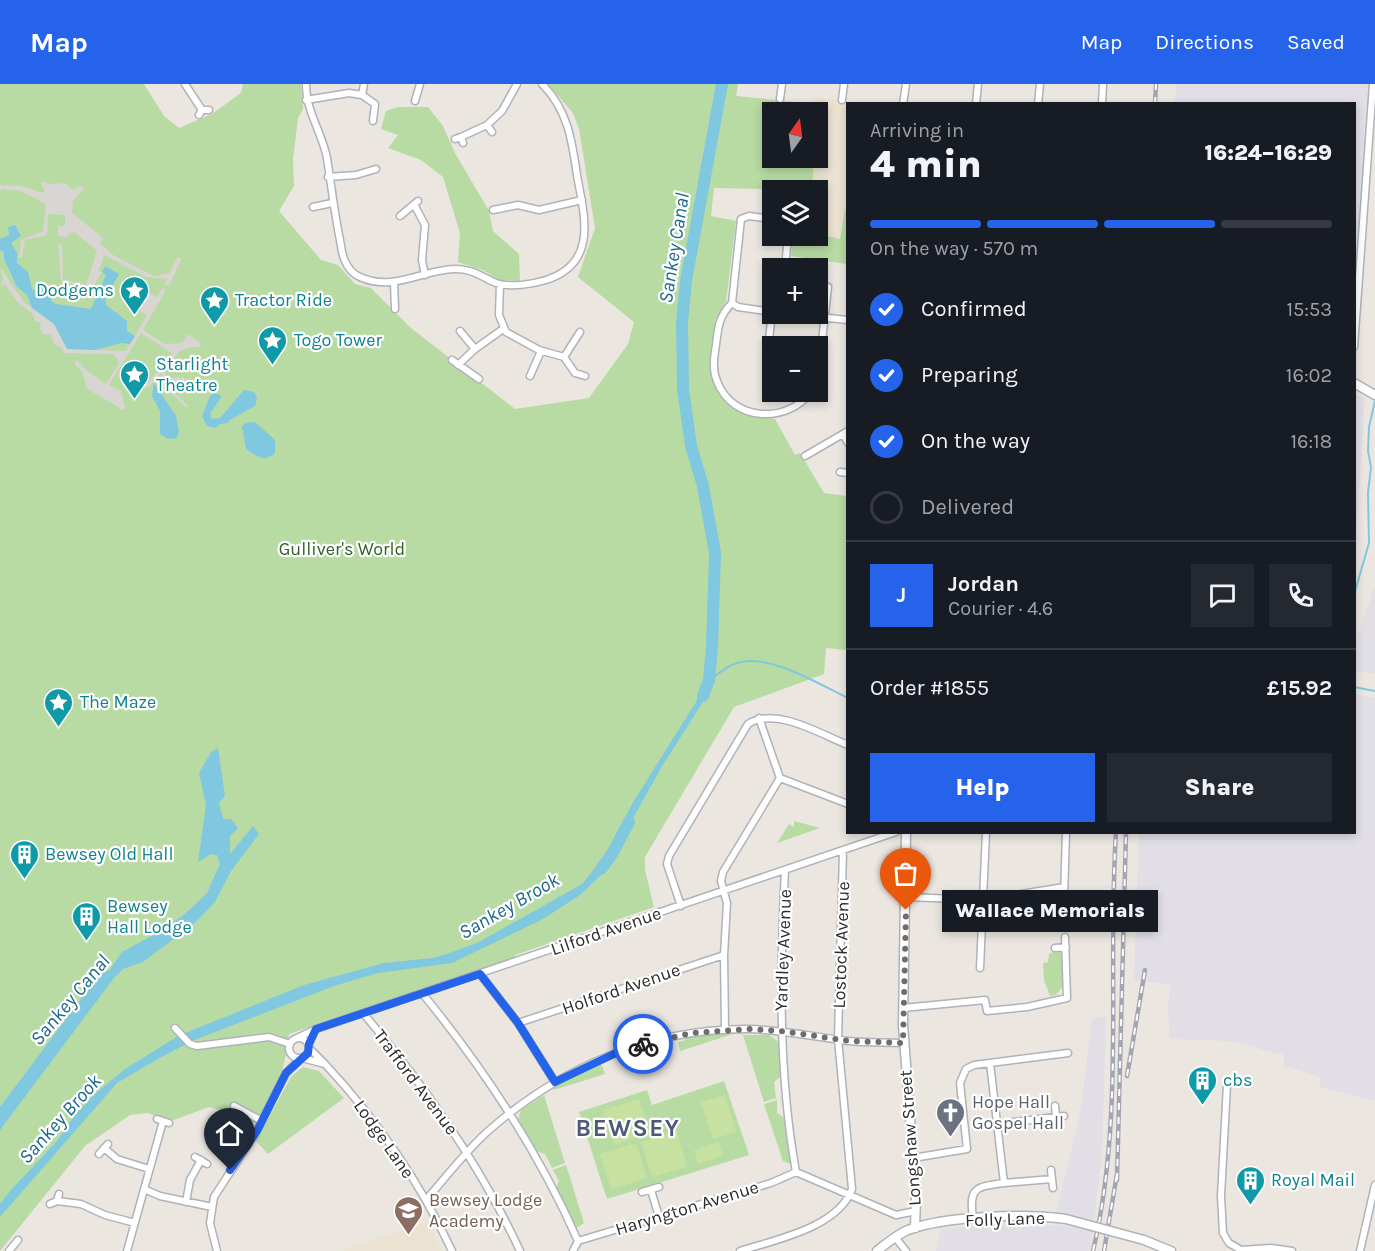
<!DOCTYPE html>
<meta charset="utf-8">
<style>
body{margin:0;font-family:Karla,sans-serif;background:#242831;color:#f1f3f6;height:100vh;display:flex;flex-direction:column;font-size:22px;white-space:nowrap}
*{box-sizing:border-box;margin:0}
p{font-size:20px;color:#9ea1a6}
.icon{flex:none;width:33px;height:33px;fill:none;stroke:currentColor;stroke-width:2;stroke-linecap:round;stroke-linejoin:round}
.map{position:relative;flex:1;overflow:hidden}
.details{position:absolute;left:846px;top:18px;width:510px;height:732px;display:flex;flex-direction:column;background:#171b24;border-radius:0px;box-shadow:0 3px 9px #0003}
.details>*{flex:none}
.needle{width:39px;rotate:14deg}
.fabs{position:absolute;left:762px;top:18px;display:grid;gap:12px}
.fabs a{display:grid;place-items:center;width:66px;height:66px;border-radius:0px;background:#171b24;box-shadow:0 3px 9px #0003;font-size:30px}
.pin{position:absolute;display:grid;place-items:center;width:51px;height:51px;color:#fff;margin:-62px -26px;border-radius:50% 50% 50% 0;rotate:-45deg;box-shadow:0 0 6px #0007}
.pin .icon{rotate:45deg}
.courier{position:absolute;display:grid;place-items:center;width:60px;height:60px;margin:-30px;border:4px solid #2563eb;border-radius:50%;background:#fff;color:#222;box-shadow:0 2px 8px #0007}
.bubble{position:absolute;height:42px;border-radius:0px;background:#171b24;box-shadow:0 3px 9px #0003;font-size:20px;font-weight:800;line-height:42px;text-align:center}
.summary em{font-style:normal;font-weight:800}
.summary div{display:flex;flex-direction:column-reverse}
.summary{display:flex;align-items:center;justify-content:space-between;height:102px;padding:0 24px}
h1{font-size:39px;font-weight:800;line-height:45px}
.bar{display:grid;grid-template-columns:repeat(4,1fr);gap:9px 6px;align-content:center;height:72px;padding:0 24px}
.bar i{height:8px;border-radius:4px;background:#363941}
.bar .current{background:#2563eb}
.bar p{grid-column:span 4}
.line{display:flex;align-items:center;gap:15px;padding:0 24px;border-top:2px solid #363941}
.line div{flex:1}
.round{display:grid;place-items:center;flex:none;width:63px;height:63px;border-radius:0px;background:#242831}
ol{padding:0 24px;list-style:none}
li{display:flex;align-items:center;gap:18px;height:66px}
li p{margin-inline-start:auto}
li .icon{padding:6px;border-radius:50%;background:#2563eb;color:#fff;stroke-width:4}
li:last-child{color:#9ea1a6}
li i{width:33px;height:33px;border:3px solid #363941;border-radius:50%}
.primary-button{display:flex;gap:12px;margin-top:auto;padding:12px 24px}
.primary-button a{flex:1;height:69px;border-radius:0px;background:#2563eb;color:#fff;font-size:24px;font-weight:800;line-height:69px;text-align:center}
.primary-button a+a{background:#242831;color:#f1f3f6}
header{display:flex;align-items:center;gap:36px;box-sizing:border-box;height:84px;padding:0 30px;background:#2563eb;color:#fff}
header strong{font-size:28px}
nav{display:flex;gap:33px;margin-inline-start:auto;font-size:21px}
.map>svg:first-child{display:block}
</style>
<header>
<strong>Map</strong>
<nav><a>Map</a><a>Directions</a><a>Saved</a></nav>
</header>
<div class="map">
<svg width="1375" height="1167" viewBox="0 0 1375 1167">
<rect width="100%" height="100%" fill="#ebe6e0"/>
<path fill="#e1dfe5" d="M1176,0H1375V35L1369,51L1355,262L1354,20H1175Z
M1355,310L1365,315L1355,468Z
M1375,501V590L1355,587L1354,564Z
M1355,610L1375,614V1017L1320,1003L1321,993L1284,982V971L1230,957L1170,955L1168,924L1171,900L1134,897L1139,749L1354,748Z
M1106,932L1102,1071L1094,1137L1056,1128L1080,1030L1092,934Z
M1001,1139L1068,1142L1093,1147L1089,1167H936L941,1145Z"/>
<path fill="#ebe2d1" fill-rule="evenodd" d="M736,12L813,20L814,13L862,19L848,20L847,180L791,172L794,152H818V106L772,107ZM772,28H818V74H772Z
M427,1135L442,1167H342L423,1139Z"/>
<path fill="#b7dba3" d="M0,0H144L164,32L179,44L212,30L241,9L243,0H301L303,25L298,34L293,76L294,102L279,127L321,176L338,181L355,200L371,204L411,244L515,325L589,314L628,260L634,238L578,193L595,144L579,45L573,29L548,0H738L736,12L805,19L804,28H772V74H814L812,106L714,104L711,132L736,137L726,217L715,236L712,279L714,296L722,312L733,323L750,331L775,335L795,371L800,369L824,409L847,412V566L826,564L824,590L734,623L645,773V786L654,823L515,871L516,875L289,950C285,983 277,1014 256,1040L235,1030L209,1023L171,1037L147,1029L130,1031L85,1062L0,1167Z
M398,23H428L443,42L455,69L489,127L493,147L519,170L520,197L499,196L483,186L458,178L460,149L443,93L421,76L388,64L398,51L381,45L386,27Z
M845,125L847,126V180L791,172L794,152L818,150L840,155Z
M794,737L820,744L777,759L789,740L794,743Z
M1055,867L1063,869L1062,903L1056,911L1050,912L1044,896L1043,879L1048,878L1049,870Z
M720,949H736L680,967L678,958L686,956L685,954Z
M743,951H769L779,958L781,992L774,998L776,1014L764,1018Z
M601,979L605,990L554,1006L553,1003Z
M303,983L319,987L344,1014L268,1070L256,1057L291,993Z
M724,997L749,1071L607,1115L579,1028L647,1006L652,1021Z
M544,1011L565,1079L552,1084L545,1070L536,1067L518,1036L521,1026Z
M777,1016V1029L784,1034L791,1080L783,1077L764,1020Z
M566,1081L584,1139L575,1145L556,1104L559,1097L553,1086Z"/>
<path fill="#c6e1a0" d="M725,1011L736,1048L713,1055L701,1018Z
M639,1015L650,1049L614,1061L603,1026Z
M677,1047L687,1083L652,1093L641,1058Z
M719,1058L723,1072L698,1080L694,1066Z
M636,1059L647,1094L611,1105L600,1070Z"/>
<path fill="#d8d5d2" d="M43,97L50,100L65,99L73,106L80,102L84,105L73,116L72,129L103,154L100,159L113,171L154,192L170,189L177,173L182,174L169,202L165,200L167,195L146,193L104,171L99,187L102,188L92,204L61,197L58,160L62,161L63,195L86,201L97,167L74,148L69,150L67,154L58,151V142H65V131L48,130L47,151L25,156L22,174H19L21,156L43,147L46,120L21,107L2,105L0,108V101L22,102L42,109L45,107L41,100Z
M0,183L24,218L54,240L68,265L126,267L147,231L122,216L132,200L157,213L162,204L166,206L143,246L165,260L182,259L189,250L200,259L201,263H192L180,267L164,286L166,293L185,294V297H166L174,308L188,322L187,324L172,310L161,289L150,302L140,306L139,303L148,299L172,269L141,249L109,301L121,307L125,324L123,326L86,304L83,289L74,279L77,276L87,287L106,300L119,279L114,270L63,269L62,264L54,260L51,251L43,250L40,245L41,239L35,237L32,229L20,221L5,201L0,202L3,196Z"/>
<path fill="#80c8e0" d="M15,141L21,152L11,159L17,169V179L28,188L32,205L37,208L44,204L50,206L51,217L56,220L91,225L106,191L102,188L105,182L119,190L105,215L106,221L127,237V247L135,252L130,260L121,259L95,266L67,265L54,240L32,224L27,211L17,203L4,175V168L0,166V155L9,151L8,143Z
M154,299L176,332L179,348L176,355L166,354L160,350V327L152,312Z
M244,306L254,308L257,313L255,322L230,336L228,339L220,340L215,344L207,342L202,332L210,312L214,309L222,312L210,330L212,335L220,334Z
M255,338L275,356V369C264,379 257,372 246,365L242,343L245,339Z
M703,596L712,600L708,610L661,684L602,790L580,811L543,835L452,879L378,889L334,902L192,957L156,976L117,999L0,1133V1120L10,1107L57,1057L75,1031L96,1009L125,985L178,952L304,901L384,879L433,874L450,869L479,858L582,800L604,773L632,720L696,618Z
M218,664L225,712L219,719L223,735H231L238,744L230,752V770L253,742L259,750L231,787L215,818L196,838L143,878L123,885L114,894L0,1046V1023L102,887H109L122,868L157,849L185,830L207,809L220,780L217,771L211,770L198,778L206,721L199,689L211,668Z"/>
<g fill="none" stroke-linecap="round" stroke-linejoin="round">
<path stroke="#80c8e0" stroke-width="2" d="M1354,511L1369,459L1368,408L1371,383L1368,367L1369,343L1375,317
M709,596C718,591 726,582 737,579C770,569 818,600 848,614
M1354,603L1375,607"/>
<path stroke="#80c8e0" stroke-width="12" d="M703,612L709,596L712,563L715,469L703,402L691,362L683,305L682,238L686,197L722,0
M601,785L612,770L629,738"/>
<defs>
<path id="street" d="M185,0L202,26
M306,0C306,28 322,48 327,74C331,100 334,125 339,151C341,159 341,169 345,177C348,184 353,190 360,193C393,208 422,186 454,185C471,184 482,193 496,199C510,204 533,200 546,196C599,179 584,131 577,91C572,57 568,26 542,0
M362,11L364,0
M780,15L782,0
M306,16L349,9L362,11L375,20L373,37
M842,16L844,0
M415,17L420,0
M903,20L906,0
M976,20L978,0
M1038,20L1040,0
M1102,20L1103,0
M199,31L202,26H209
M487,41L502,27L517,0
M461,53L487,41L492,48
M455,55L461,53L463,59
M328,93L356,91L376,85
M415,122L425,141L422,176L425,191
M313,123L332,119
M493,126L518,121L539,126L582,116
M400,132L418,117
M785,184L788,152
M394,198L395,225
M500,200L499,231L506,248L539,266L564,273
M818,201L828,203L818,293
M732,219C719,232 718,243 716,261C714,273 712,285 717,297C732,338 787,340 811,308
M732,219L741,135L749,132L772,135
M732,219L738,223L772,228
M789,230L848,236
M460,247L475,265L503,245
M580,248L564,273L575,289L585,292
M1354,263L1373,0
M767,275L772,228
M452,276L479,295
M458,281L475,265
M530,292L541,267
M843,350L848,359
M805,372L848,347
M840,388L848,389
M759,634L780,694
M785,786C780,888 778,988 796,1088
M906,813L983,816L1064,803
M1064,813L1066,748
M681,822L667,780L669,772L748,640C775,622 820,650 848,661
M1055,864L1066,863
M980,884L986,748
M480,890L518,939L555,998
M422,909C485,986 538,1066 578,1157
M903,924L985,916L987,927L1027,923L1067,914L1065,853
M363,929C425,1002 480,1080 520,1167
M518,939L724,871
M175,944L190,960L197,962L269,953L290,960
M725,946L724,871L727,819L721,797L723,788L780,694L848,720
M289 964a10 10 0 1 1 20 0a10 10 0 1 1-20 0Z
M297,954L316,945L896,748
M302,974L325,980L309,964
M325,980C377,1036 420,1098 452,1167
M1227,1001L1221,1112L1223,1149L1229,1159L1241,1166L1271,1164L1292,1167
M234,1022L262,1037
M1055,1022L1056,1033
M157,1035L169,1039
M234,1035L240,1026
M997,1040L1064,1032
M104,1064L117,1075L149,1085
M99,1070L108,1060
M195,1073L207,1080
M913,1074L967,1065L960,999L966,985L974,981L1068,969
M1051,1086L1053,1104
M796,1088L896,1131L911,1128
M1004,1099L1052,1095
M144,1105L160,1112L212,1123
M651,1106L659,1133
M642,1108L659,1103
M426,1116C446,1093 465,1068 487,1048C559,984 651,944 749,945C783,946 815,953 848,957C867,959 885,958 903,959
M57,1117L81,1120L105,1131L135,1139
M186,1118L190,1096L201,1076
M50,1120L57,1117L59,1110
M973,1135C969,1104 974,1103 1004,1099L990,979
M895,1153L906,1167
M578,1157L771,1099L796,1088
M9,1167L18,1156
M127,1167L163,1037
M217,1167L210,1139L214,1113L255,1050L286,989L300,975
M573,1167L578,1157
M740,1167C774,1156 838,1144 852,1105L838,955L843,767
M1360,1167L1375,1101"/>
<path id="secondary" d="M1354,299L1375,311
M906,748L903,941L916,1113L915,1144
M1144,1156L1171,1167
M877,1167C887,1159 896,1151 908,1146C945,1132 1026,1129 1066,1135"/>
</defs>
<use href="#street" stroke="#b0b2ba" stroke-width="9"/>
<use href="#secondary" stroke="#b0b2ba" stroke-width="11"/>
<use href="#street" stroke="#fff" stroke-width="6"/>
<use href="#secondary" stroke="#fff" stroke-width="8"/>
<defs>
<path id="rail" d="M1155,20L1156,0
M1127,992L1145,886
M1117,1096L1126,748
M1093,1167C1125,1031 1107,887 1116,748
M1104,1167L1117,1090"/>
</defs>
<use href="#rail" stroke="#a3a5b3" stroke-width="4.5"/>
<use href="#rail" stroke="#fff" stroke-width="2" stroke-dasharray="7" stroke-linecap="butt"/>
<defs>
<path id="secondary-bridge" d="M1066,1135L1144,1156"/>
</defs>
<use href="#secondary-bridge" stroke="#b0b2ba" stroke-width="11" stroke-linecap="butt"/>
<use href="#secondary-bridge" stroke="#fff" stroke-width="8"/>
</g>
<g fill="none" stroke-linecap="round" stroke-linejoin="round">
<path stroke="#6f6d6b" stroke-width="6" stroke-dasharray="0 10.8" d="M643,960L692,949L749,945L781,947L849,957L903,959L906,826"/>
<path stroke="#2563eb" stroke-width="8" d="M230,1086L257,1047L286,989L308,969L309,960L316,945L480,890L518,939L555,998L616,969L643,960"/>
</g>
<defs>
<symbol id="sight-pin" viewBox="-11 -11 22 30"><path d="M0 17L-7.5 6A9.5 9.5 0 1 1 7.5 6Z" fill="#0f9aa8" stroke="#fff"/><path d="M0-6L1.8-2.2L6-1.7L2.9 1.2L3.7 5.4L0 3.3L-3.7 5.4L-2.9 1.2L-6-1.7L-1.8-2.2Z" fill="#fff"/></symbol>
<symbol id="building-pin" viewBox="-11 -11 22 30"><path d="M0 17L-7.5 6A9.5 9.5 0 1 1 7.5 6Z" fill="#0f9aa8" stroke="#fff"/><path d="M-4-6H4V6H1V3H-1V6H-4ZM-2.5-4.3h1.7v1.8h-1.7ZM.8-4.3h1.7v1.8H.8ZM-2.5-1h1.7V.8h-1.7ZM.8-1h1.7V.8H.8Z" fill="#fff"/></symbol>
<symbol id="church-pin" viewBox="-11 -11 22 30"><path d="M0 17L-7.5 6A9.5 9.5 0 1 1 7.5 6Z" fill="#6b7280" stroke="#fff"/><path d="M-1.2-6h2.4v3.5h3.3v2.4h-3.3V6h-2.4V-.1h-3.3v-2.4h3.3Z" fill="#fff"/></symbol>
<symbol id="school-pin" viewBox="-11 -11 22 30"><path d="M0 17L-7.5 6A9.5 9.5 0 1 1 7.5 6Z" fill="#8d6e63" stroke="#fff"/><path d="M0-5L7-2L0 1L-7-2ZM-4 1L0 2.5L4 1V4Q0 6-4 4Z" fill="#fff"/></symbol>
</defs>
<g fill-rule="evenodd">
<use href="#sight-pin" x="118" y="190" width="33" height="45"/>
<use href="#sight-pin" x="198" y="200" width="33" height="45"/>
<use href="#sight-pin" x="256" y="240" width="33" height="45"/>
<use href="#sight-pin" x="118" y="274" width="33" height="45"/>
<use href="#sight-pin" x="42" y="602" width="33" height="45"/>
<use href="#building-pin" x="8" y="754" width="33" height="45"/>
<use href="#building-pin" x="70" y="816" width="33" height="45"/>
<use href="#building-pin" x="1186" y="980" width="33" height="45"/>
<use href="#church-pin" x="934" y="1012" width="33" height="45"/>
<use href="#building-pin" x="1234" y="1080" width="33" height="45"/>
<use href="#school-pin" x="392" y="1110" width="33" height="45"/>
</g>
<g text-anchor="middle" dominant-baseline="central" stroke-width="4.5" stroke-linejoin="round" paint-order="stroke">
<g font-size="18" fill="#0d838f" stroke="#fff" text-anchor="start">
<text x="114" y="206" text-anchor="end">Dodgems</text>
<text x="235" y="216">Tractor Ride</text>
<text x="294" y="256">Togo Tower</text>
<text x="156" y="280">Starlight<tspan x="156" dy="21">Theatre</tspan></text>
<text x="80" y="618">The Maze</text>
<text x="45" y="770">Bewsey Old Hall</text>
<text x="107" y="822">Bewsey<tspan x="107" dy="21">Hall Lodge</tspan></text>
<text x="1223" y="996">cbs</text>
<text x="1271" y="1096">Royal Mail</text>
</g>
<g font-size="18" fill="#316124" stroke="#fff">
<text x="342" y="465">Gulliver's World</text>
</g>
<g font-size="18" fill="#2c2c2c" stroke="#fff">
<text transform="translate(606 847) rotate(-19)">Lilford Avenue</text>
<text transform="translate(841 861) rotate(-88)">Lostock Avenue</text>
<text transform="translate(783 866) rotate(-88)">Yardley Avenue</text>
<text transform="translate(621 905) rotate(-19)">Holford Avenue</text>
<text transform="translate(416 998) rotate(53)">Trafford Avenue</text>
<text transform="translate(910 1054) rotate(-94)">Longshaw Street</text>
<text transform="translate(384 1055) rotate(55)">Lodge Lane</text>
<text transform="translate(687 1124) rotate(-17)">Haryngton Avenue</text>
<text transform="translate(1005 1135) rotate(-2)">Folly Lane</text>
</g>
<g font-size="18" fill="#5b616d" stroke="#fff" text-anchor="start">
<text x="972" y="1018">Hope Hall<tspan x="972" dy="21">Gospel Hall</tspan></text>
</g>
<g font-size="18" fill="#785e54" stroke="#fff" text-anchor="start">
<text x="429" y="1116">Bewsey Lodge<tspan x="429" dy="21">Academy</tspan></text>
</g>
<g font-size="20" font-style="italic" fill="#1e688d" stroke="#fff">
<text transform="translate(674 164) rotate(-81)">Sankey Canal</text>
<text transform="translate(509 822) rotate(-30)">Sankey Brook</text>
<text transform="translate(70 916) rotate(-50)">Sankey Canal</text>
<text transform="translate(60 1035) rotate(-48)">Sankey Brook</text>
</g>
<g font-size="24" font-weight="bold" letter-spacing="1.5" fill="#515877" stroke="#fff">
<text x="628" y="1044">BEWSEY</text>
</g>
</g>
</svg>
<div class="fabs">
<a><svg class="needle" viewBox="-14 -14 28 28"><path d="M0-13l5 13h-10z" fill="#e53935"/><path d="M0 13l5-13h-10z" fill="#9ea1a6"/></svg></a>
<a><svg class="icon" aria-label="layers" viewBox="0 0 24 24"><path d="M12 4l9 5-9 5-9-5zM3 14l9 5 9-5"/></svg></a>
<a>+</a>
<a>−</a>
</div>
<div class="pin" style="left:906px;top:826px;background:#ea580c"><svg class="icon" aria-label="bag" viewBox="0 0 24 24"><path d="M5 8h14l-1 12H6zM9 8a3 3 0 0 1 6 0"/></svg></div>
<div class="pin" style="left:230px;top:1086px;background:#1f2937"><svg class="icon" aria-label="home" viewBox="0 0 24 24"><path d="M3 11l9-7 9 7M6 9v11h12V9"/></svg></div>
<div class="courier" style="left:643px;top:960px"><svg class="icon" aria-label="bike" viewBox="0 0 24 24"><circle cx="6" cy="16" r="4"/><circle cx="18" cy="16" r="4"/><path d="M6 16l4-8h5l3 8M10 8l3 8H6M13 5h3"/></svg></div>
<div class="bubble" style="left:942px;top:806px;width:216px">Wallace Memorials</div>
<section class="details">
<div class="summary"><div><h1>4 min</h1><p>Arriving in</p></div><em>16:24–16:29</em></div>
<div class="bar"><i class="current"></i><i class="current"></i><i class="current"></i><i></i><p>On the way · 570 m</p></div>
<ol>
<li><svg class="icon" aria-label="check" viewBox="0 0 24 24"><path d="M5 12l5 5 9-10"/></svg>Confirmed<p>15:53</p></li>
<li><svg class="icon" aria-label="check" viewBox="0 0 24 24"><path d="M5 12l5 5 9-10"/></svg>Preparing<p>16:02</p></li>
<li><svg class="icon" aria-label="check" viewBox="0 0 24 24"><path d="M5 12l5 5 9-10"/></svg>On the way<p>16:18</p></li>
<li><i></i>Delivered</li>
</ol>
<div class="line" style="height:108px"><b class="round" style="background:#2563eb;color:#fff">J</b><div><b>Jordan</b><p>Courier · 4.6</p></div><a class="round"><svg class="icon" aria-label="chat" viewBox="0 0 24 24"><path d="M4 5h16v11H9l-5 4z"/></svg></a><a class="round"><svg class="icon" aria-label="phone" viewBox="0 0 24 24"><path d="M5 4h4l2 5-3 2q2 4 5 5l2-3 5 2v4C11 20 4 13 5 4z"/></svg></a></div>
<div class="line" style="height:78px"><div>Order #1855</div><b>£15.92</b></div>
<div class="primary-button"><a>Help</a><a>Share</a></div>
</section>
</div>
